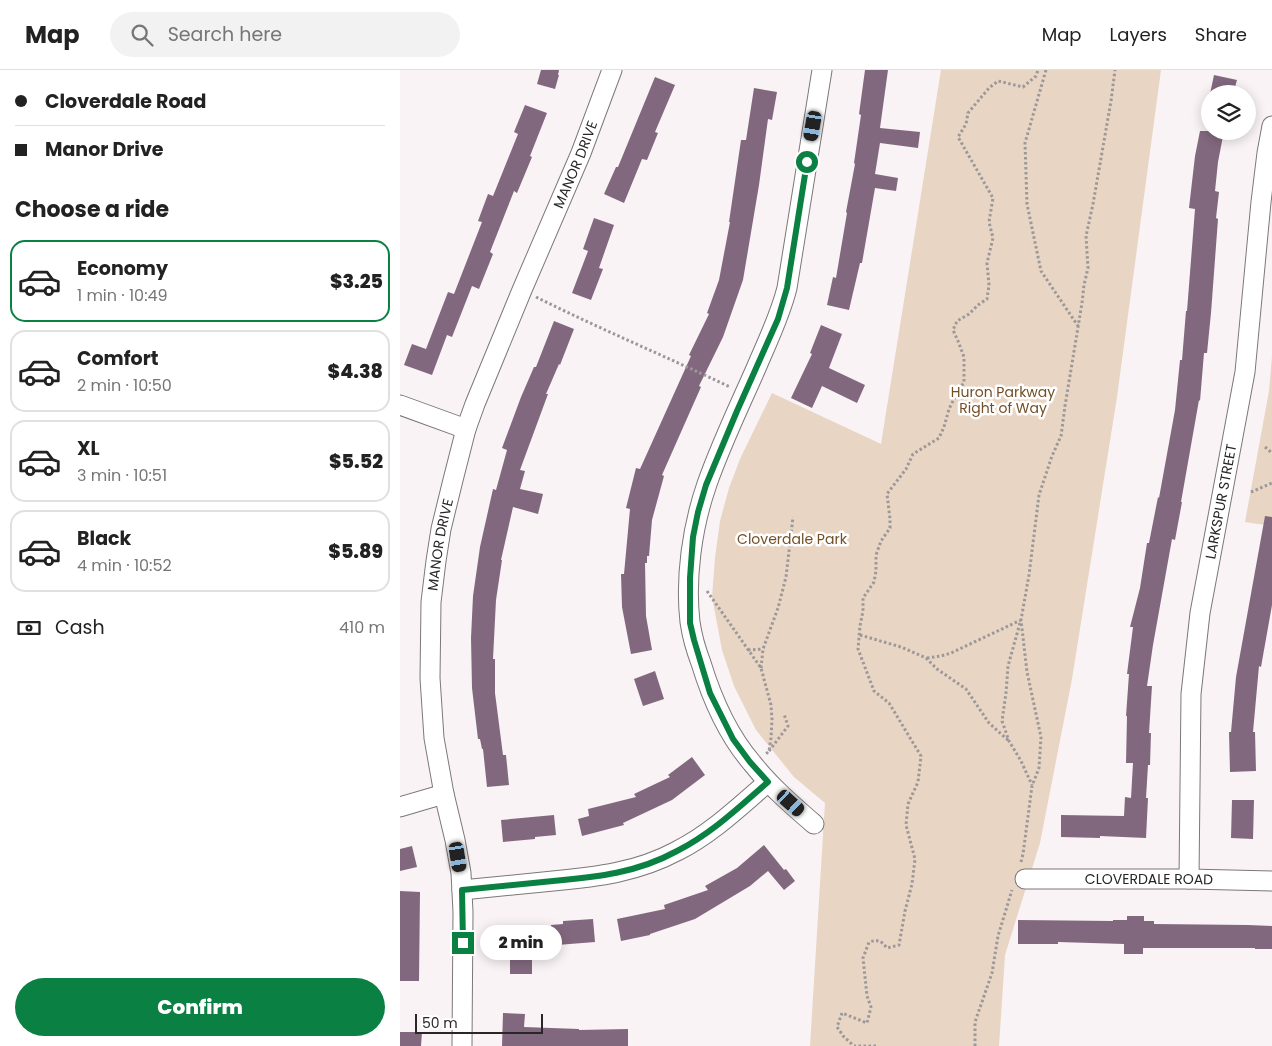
<!DOCTYPE html>
<meta charset="utf-8">
<style>
:root{--surface:#fff;--page:#f2f2f2;--text:#222;--muted:#767676;--line:#e0e0e0;--accent:#0b8043}
body{margin:0;font-family:Poppins,sans-serif;background:var(--page);color:var(--text);height:100vh;display:flex;flex-direction:column;font-size:19px;white-space:nowrap}
*{box-sizing:border-box;margin:0}
p{font-size:16px;color:var(--muted)}
.icon{flex:none;width:28px;height:28px;fill:none;stroke:currentColor;stroke-width:2;stroke-linecap:round;stroke-linejoin:round}
.map{position:relative;flex:1;overflow:hidden}
.panel{display:flex;flex-direction:column;background:var(--surface);width:400px}
.panel>*{flex:none}
.banner{display:grid;align-content:center;height:110px;padding:0 15px;background:var(--surface)}
.tools{position:absolute;left:801px;top:15px;display:grid;gap:10px}
.tools a{display:grid;place-items:center;width:55px;height:55px;border-radius:50%;background:var(--surface);box-shadow:0 2px 12px #0003;font-size:25px}
.scale{position:absolute;left:15px;bottom:12px;width:128px;box-sizing:border-box;padding-left:5px;border:2px solid #282627;border-top:0;font-size:14px;line-height:18px;white-space:nowrap;color:#282627;-webkit-text-stroke:4px #fff;paint-order:stroke}
.end{position:absolute;width:22px;height:22px;margin:-11px;border:6px solid #0b8043;background:#fff;box-shadow:0 0 0 2px #fff}
.from{border-radius:50%}
.bubble{position:absolute;height:35px;border-radius:18px;background:var(--surface);box-shadow:0 2px 12px #0003;font-size:16px;font-weight:800;line-height:35px;text-align:center}
.car{position:absolute;width:15px;height:30px;margin:-15px -8px;border-radius:6px;box-shadow:0 0 4px 1px #0007;background:linear-gradient(#222 24%,#8ab4d8 0 40%,#222 0 76%,#8ab4d8 0 86%,#222 0)}
.banner b{display:flex;align-items:center;gap:18px;height:48px;font-size:19px}
.banner b+b{border-top:1px solid var(--line)}
.banner i{width:12px;height:12px;background:var(--text)}
ul{padding:0;list-style:none}
li{display:flex;align-items:center;gap:15px;height:82px;margin:0 10px 8px;padding:0 5px;border:2px solid var(--line);border-radius:15px}
li div{flex:1}
li b{display:block;font-size:19px}
li em{font-style:normal;font-weight:800}
li.current{border-color:var(--accent)}
li>.icon{width:45px;height:45px;stroke-width:1.5}
h2{padding:0 15px;font-size:22px;line-height:60px}
.pay{display:flex;align-items:center;gap:12px;height:55px;padding:0 15px;font-size:19px}
.pay p{margin-inline-start:auto}
.cta{display:flex;gap:10px;margin-top:auto;padding:10px 15px}
.cta a{flex:1;height:58px;border-radius:30px;background:var(--accent);color:#fff;font-size:20px;font-weight:800;line-height:58px;text-align:center}
header{display:flex;align-items:center;gap:30px;box-sizing:border-box;height:70px;padding:0 25px;background:var(--surface);border-bottom:1px solid var(--line)}
header strong{font-size:24px}
nav{display:flex;gap:28px;margin-inline-start:auto;font-size:18px}
.search{width:350px;height:45px;background:var(--page);display:flex;align-items:center;gap:12px;box-sizing:border-box;padding:0 18px;border-radius:28px;color:var(--muted);font-size:19px}
main{display:flex;flex:1;min-height:0}
.map>svg:first-child{display:block}
.green{fill:#e8d5c3}
.building{fill:#82687e}
.lines{fill:none;stroke-linecap:round;stroke-linejoin:round}
.minor-casing{stroke:#7c7778;stroke-width:21}
.path{stroke:#9c9899;stroke-width:3;stroke-dasharray:2.5 2.5;stroke-linecap:butt}
.minor{stroke:#fff;stroke-width:19}
.route{stroke:#0b8043;stroke-width:6}
.labels{text-anchor:middle;stroke-width:5;stroke-linejoin:round;paint-order:stroke}
.street-label{font-size:14px;fill:#282627;stroke:#fff}
.park-label{font-size:14px;fill:#744f26;stroke:#fff}
</style>
<header>
<strong>Map</strong>
<div class="search"><svg class="icon" aria-label="search" viewBox="0 0 24 24"><circle cx="10" cy="10" r="6"/><path d="M15 15l6 6"/></svg>Search here</div>
<nav><a>Map</a><a>Layers</a><a>Share</a></nav>
</header>
<main>
<section class="panel">
<div class="banner">
<b><i class="from"></i>Cloverdale Road</b>
<b><i></i>Manor Drive</b>
</div>
<h2>Choose a ride</h2>
<ul>
<li class="current"><svg class="icon" aria-label="car" viewBox="0 0 24 24"><path d="M5 17H2v-5l4-1 3-4h7l3 4 3 1v5h-3M9 17h6M6 11h13"/><circle cx="7" cy="17" r="2"/><circle cx="17" cy="17" r="2"/></svg><div><b>Economy</b><p>1 min · 10:49</p></div><em>$3.25</em></li>
<li><svg class="icon" aria-label="car" viewBox="0 0 24 24"><path d="M5 17H2v-5l4-1 3-4h7l3 4 3 1v5h-3M9 17h6M6 11h13"/><circle cx="7" cy="17" r="2"/><circle cx="17" cy="17" r="2"/></svg><div><b>Comfort</b><p>2 min · 10:50</p></div><em>$4.38</em></li>
<li><svg class="icon" aria-label="car" viewBox="0 0 24 24"><path d="M5 17H2v-5l4-1 3-4h7l3 4 3 1v5h-3M9 17h6M6 11h13"/><circle cx="7" cy="17" r="2"/><circle cx="17" cy="17" r="2"/></svg><div><b>XL</b><p>3 min · 10:51</p></div><em>$5.52</em></li>
<li><svg class="icon" aria-label="car" viewBox="0 0 24 24"><path d="M5 17H2v-5l4-1 3-4h7l3 4 3 1v5h-3M9 17h6M6 11h13"/><circle cx="7" cy="17" r="2"/><circle cx="17" cy="17" r="2"/></svg><div><b>Black</b><p>4 min · 10:52</p></div><em>$5.89</em></li>
</ul>
<div class="pay"><svg class="icon" aria-label="cash" viewBox="0 0 24 24"><path d="M3 7h18v10H3z"/><circle cx="12" cy="12" r="2"/></svg>Cash<p>410 m</p></div>
<div class="cta"><a>Confirm</a></div>
</section>
<div class="map">
<svg width="872" height="976" viewBox="0 0 872 976">
<rect width="100%" height="100%" fill="#f9f3f5"/>
<path class="green" d="M 541,0 L 761,0 L 717,327 L 672,609 L 640,773 L 605,885 L 599,976 L 410,976 L 425,733 L 394,707 L 356,660 L 334,616 L 322,580 L 312,527 L 315,488 L 320,451 L 329,418 L 340,389 L 372,323 L 481,374 Z
M 872,286 L 872,456 L 845,452 L 869,321 Z"/>
<path class="building" d="M 141,0 L 159,0 L 158,5 L 159,5 L 155,19 L 137,14 Z
M 465,0 L 488,0 L 480,58 L 520,62 L 518,78 L 480,73 L 475,104 L 498,108 L 496,121 L 475,118 L 462,193 L 460,193 L 449,240 L 427,235 L 433,207 L 436,208 L 447,143 L 446,142 L 455,94 L 454,93 L 461,45 L 459,44 Z
M 814,5 L 837,10 L 833,24 L 810,24 Z
M 255,7 L 275,15 L 255,62 L 258,63 L 247,90 L 242,89 L 224,133 L 204,124 L 216,97 L 218,97 Z
M 354,18 L 377,22 L 372,50 L 368,49 L 359,115 L 343,210 L 323,267 L 299,316 L 301,317 L 289,344 L 262,405 L 264,406 L 252,450 L 249,486 L 247,486 L 247,493 L 245,493 L 246,546 L 252,580 L 231,584 L 222,537 L 221,504 L 224,504 L 230,439 L 226,438 L 236,398 L 240,399 L 291,286 L 289,285 L 309,244 L 307,243 L 319,210 L 330,152 L 329,152 L 341,70 L 346,70 Z
M 125,35 L 147,43 L 130,86 L 132,87 L 117,123 L 114,121 L 90,182 L 93,184 L 79,219 L 72,216 L 52,267 L 47,265 L 32,305 L 4,295 L 12,274 L 26,279 L 48,222 L 54,224 L 82,152 L 78,151 L 88,124 L 93,126 L 118,64 L 114,62 Z
M 800,61 L 824,61 L 818,92 L 815,121 L 819,122 L 816,148 L 818,149 L 811,243 L 807,283 L 804,283 L 800,331 L 799,330 L 781,432 L 782,432 L 775,470 L 772,469 L 753,575 L 747,616 L 752,616 L 749,663 L 751,663 L 750,695 L 748,695 L 746,728 L 748,728 L 746,768 L 700,766 L 700,768 L 661,767 L 661,745 L 724,746 L 725,727 L 731,728 L 733,693 L 726,693 L 727,646 L 726,646 L 729,604 L 727,604 L 733,557 L 730,557 L 740,518 L 747,473 L 749,473 L 758,427 L 759,428 L 775,340 L 780,290 L 782,290 L 786,241 L 787,241 L 795,139 L 789,138 L 795,86 Z
M 194,148 L 214,155 L 199,198 L 203,199 L 191,230 L 172,223 L 188,181 L 183,179 Z
M 154,251 L 174,259 L 160,295 L 159,294 L 146,324 L 148,324 L 120,400 L 125,401 L 120,419 L 143,424 L 138,444 L 113,437 L 101,490 L 102,490 L 96,530 L 93,589 L 95,589 L 95,623 L 103,685 L 106,685 L 109,715 L 87,717 L 83,679 L 82,679 L 80,669 L 78,669 L 72,618 L 71,568 L 73,526 L 80,477 L 93,419 L 96,420 L 107,380 L 102,378 L 121,327 L 134,297 L 136,297 Z
M 421,255 L 442,264 L 429,298 L 465,315 L 457,333 L 422,316 L 412,338 L 391,328 L 412,284 L 410,283 Z
M 865,446 L 872,447 L 872,535 L 861,597 L 859,596 L 853,662 L 855,662 L 856,701 L 830,702 L 829,662 L 831,662 L 836,607 Z
M 255,601 L 264,629 L 243,636 L 234,609 Z
M 292,687 L 305,705 L 272,730 L 223,753 L 224,755 L 182,766 L 178,749 L 189,746 L 188,739 L 236,727 L 234,724 L 270,707 L 268,705 Z
M 832,730 L 854,730 L 853,769 L 831,768 Z
M 154,745 L 156,765 L 135,767 L 135,769 L 103,772 L 101,750 Z
M 364,775 L 384,800 L 386,799 L 395,811 L 384,820 L 368,801 L 350,816 L 295,849 L 250,864 L 250,865 L 221,871 L 217,849 L 265,839 L 264,835 L 308,820 L 305,816 L 337,798 Z
M 12,776 L 17,797 L 0,801 L 0,779 Z
M 0,821 L 20,822 L 19,911 L 0,911 Z
M 727,846 L 744,846 L 744,851 L 754,851 L 754,854 L 848,855 L 872,856 L 872,879 L 855,879 L 855,878 L 743,878 L 743,884 L 724,884 L 724,874 L 658,872 L 658,874 L 618,874 L 618,850 L 713,851 L 713,850 L 727,850 Z
M 193,849 L 195,872 L 132,877 L 132,904 L 110,904 L 110,888 L 106,888 L 106,857 L 151,856 L 151,855 L 163,854 L 163,851 Z
M 103,943 L 125,944 L 124,957 L 179,959 L 179,960 L 228,959 L 228,976 L 102,976 Z
M 0,962 L 22,962 L 21,976 L 0,976 Z"/>
<g class="lines">
<g class="minor-casing">
<g id="minor">
<path d="M 0,335 L 66,359"/>
<path d="M 0,737 L 44,724"/>
<path d="M 414,754 C 392,735 370,716 352,693 C 327,664 312,629 301,593 C 296,580 292,566 290,552 C 285,508 292,457 307,414 C 321,374 340,335 357,296 C 368,270 380,246 387,218 L 422,0"/>
<path id="s1" d="M 625,809 L 789,809 L 872,811"/>
<path id="s2" d="M 789,809 L 791,624 L 800,543 L 845,302 L 861,132 L 867,83 L 872,56"/>
<path d="M 62,820 C 93,817 123,814 153,811 C 197,807 238,802 277,781 C 311,764 339,737 368,712"/>
<path id="s3" d="M 62,976 L 63,842 L 61,803 L 55,770 L 44,724 L 34,668 L 30,608 L 31,532 L 36,491 L 41,459 L 53,410 L 66,359 L 75,334 L 122,220 L 181,83 L 212,0"/>
</g>
</g>
<path class="path" d="M 646,0 L 625,73 L 627,134 L 641,201 L 678,256
M 136,227 C 200,259 265,286 330,317
M 865,377 L 872,383
M 851,422 L 872,413
M 307,521 L 361,598 L 371,635 L 372,650 L 371,668 L 369,681 L 366,684
M 620,553 L 608,596 L 606,623 L 602,651 L 609,671 L 621,691 L 632,715
M 460,565 L 501,577 L 526,588 L 537,599 L 566,619 L 589,653 L 609,671
M 348,580 L 363,579
M 527,588 L 541,586 L 551,583 L 621,550
M 361,598 L 363,579 L 378,538 L 386,507 L 393,447
M 369,681 L 388,656 L 384,644
M 621,792 L 623,784 L 632,716 L 639,698 L 641,667 L 627,602 L 621,550 L 629,505 L 639,425 L 652,386 L 661,366 L 665,336 L 682,233 L 684,215 L 688,198 L 686,166 L 693,134 L 711,31 L 715,0
M 476,976 L 454,976 L 444,967 L 437,957 L 442,943 L 467,953 L 471,937 L 467,926 L 463,888 L 469,872 C 479,869 481,871 487,878 L 499,875 L 505,841 L 512,814 L 515,789 L 506,755 L 508,734 L 518,712 L 521,686 L 489,633 L 474,621 L 458,579 L 460,556 L 463,541 L 463,528 L 474,512 L 476,501 L 476,485 L 481,471 L 490,458 L 490,449 L 487,424 L 506,399 L 513,384 L 539,368 L 544,357 L 549,339 L 555,327 L 564,312 L 564,287 L 558,271 L 553,260 L 557,251 L 569,244 L 578,235 L 587,229 L 589,215 L 587,193 L 593,168 L 589,152 L 593,128 L 558,67 L 566,54 L 568,43 L 589,18 L 598,11 L 623,17 L 636,6 L 638,0
M 575,976 L 575,952 L 592,903 L 598,866 L 612,820"/>
<use href="#minor" class="minor"/>
</g>
<g class="lines">
<path class="route" d="M 63,873 L 62,820 C 93,817 123,814 153,811 C 197,807 237,803 277,781 C 311,764 339,737 368,712 L 350,692 L 333,669 L 310,623 L 294,570 L 290,553 L 290,508 L 293,467 L 298,442 L 306,415 L 337,341 L 378,249 L 387,218 L 407,92"/>
</g>
<g class="labels">
<g class="street-label">
<text dy="5" stroke="none"><textPath href="#s3" startOffset="910">MANOR DRIVE</textPath></text>
<text dy="5" stroke="none"><textPath href="#s2" startOffset="380">LARKSPUR STREET</textPath></text>
<text dy="5" stroke="none"><textPath href="#s3" startOffset="505">MANOR DRIVE</textPath></text>
<text dy="5" stroke="none"><textPath href="#s1" startOffset="124">CLOVERDALE ROAD</textPath></text>
</g>
<g class="park-label">
<text x="603" y="327">Huron Parkway<tspan x="603" dy="16">Right of Way</tspan></text>
<text x="392" y="474">Cloverdale Park</text>
</g>
</g>
</svg>
<div class="tools">
<a><svg class="icon" aria-label="layers" viewBox="0 0 24 24"><path d="M12 4l9 5-9 5-9-5zM3 14l9 5 9-5"/></svg></a>
</div>
<div class="scale">50 m</div>
<i class="end from" style="left:407px;top:92px"></i>
<i class="end" style="left:63px;top:873px"></i>
<div class="bubble" style="left:80px;top:855px;width:82px">2 min</div>
<i class="car" style="left:413px;top:56px;rotate:190deg"></i>
<i class="car" style="left:391px;top:733px;rotate:132deg"></i>
<i class="car" style="left:58px;top:787px;rotate:171deg"></i>
</div>
</main>
